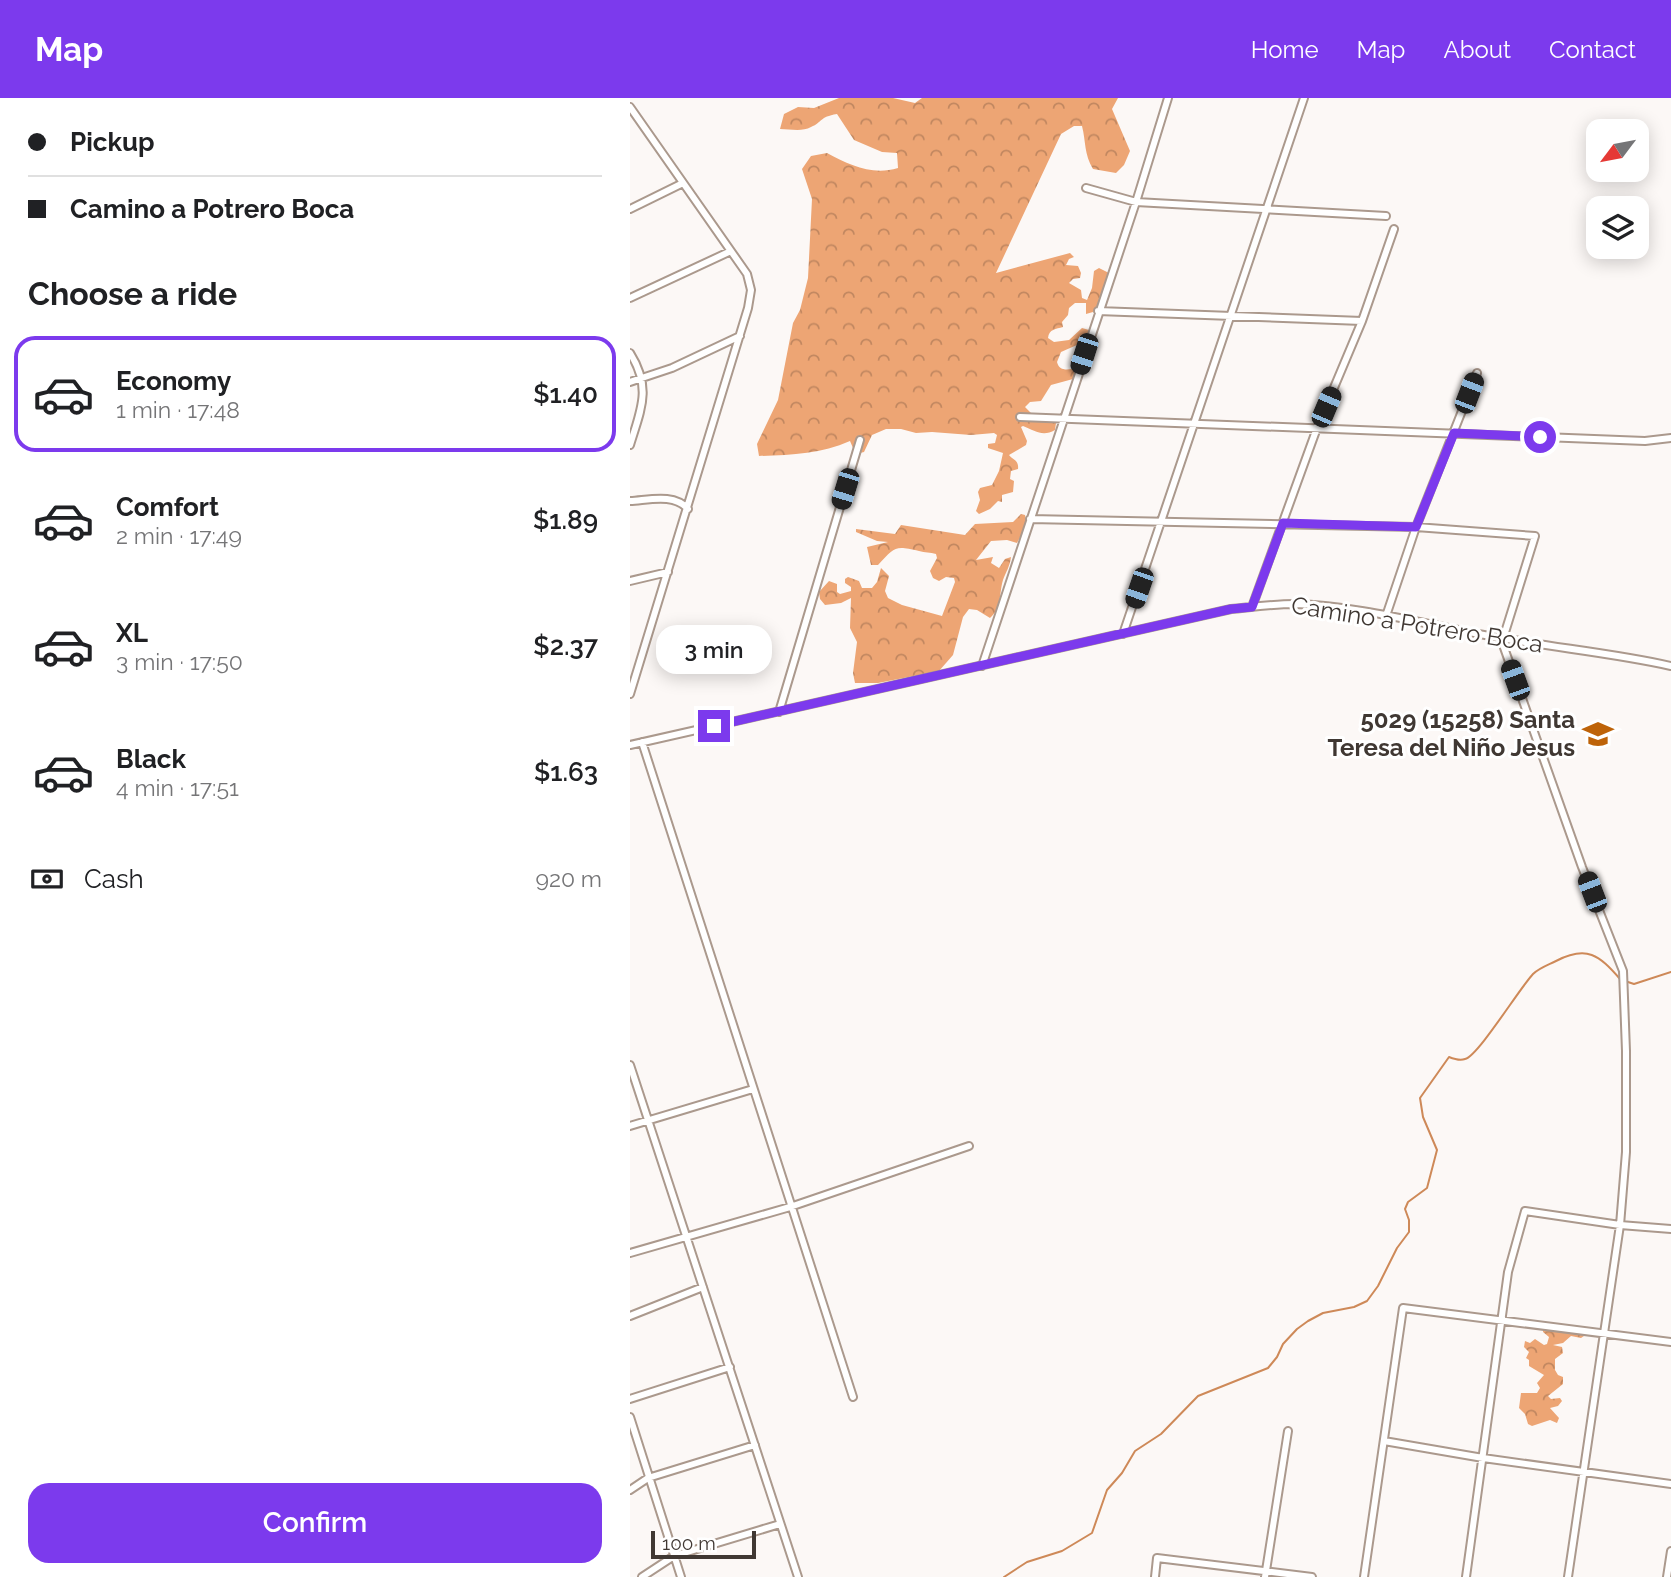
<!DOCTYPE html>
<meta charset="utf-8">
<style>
:root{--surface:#fff;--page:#f6f6f6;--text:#202124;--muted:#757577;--line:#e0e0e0;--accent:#7c3aed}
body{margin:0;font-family:Raleway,sans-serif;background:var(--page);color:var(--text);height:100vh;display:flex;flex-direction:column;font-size:26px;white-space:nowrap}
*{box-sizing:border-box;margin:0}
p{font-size:23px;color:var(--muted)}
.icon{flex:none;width:38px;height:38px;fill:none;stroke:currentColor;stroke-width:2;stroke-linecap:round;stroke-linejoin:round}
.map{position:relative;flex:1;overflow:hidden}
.side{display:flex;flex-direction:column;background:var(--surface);width:630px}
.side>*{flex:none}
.hud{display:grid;align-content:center;height:154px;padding:0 28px;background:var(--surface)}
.needle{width:46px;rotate:238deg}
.fabs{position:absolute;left:956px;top:21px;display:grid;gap:14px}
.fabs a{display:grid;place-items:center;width:63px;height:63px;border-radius:14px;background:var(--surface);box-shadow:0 4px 18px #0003;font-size:35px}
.scale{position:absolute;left:21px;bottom:18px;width:105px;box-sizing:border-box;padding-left:7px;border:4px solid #403833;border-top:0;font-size:19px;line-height:24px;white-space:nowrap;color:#403833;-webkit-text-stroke:5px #fff;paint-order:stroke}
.end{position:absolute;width:32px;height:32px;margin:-16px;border:9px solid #7c3aed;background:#fff;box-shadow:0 0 0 4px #fff}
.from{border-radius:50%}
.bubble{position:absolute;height:49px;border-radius:21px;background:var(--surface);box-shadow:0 4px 18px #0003;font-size:23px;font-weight:600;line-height:49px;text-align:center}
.car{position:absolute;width:21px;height:42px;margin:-21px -10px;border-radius:9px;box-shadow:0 0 5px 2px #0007;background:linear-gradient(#222 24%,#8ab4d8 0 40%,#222 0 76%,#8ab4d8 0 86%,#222 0)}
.hud b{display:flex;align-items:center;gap:24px;height:66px;font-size:26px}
.hud b+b{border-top:2px solid var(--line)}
.hud i{width:18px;height:18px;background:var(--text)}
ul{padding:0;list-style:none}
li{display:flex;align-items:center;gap:21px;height:116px;margin:0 14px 10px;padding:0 14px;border:4px solid transparent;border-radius:21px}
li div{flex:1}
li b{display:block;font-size:26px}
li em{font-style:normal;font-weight:600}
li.selected{border-color:var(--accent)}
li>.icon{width:63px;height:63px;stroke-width:1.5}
h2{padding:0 28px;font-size:32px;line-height:84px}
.pay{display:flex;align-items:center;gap:18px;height:77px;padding:0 28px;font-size:26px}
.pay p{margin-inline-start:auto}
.primary-button{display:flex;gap:14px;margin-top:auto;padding:14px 28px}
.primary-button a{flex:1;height:80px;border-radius:21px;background:var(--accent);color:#fff;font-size:28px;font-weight:600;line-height:80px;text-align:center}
header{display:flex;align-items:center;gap:42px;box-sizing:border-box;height:98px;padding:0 35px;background:var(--accent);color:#fff}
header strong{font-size:33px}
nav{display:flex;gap:38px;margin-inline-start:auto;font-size:24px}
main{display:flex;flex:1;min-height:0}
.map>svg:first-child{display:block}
.forest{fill:url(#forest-crowns)}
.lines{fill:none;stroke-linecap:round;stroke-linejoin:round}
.stream{stroke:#ce8958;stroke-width:2}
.minor-casing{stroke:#ab998d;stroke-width:10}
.minor{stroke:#fff;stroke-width:6}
.route{stroke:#7c3aed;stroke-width:9}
.labels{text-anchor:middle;stroke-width:6;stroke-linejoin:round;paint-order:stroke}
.street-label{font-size:24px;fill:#403833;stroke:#fff}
.poi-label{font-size:24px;font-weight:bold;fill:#403833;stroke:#fff;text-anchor:end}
</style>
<header>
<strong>Map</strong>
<nav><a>Home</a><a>Map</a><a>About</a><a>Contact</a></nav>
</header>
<main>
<section class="side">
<div class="hud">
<b><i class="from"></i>Pickup</b>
<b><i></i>Camino a Potrero Boca</b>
</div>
<h2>Choose a ride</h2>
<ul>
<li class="selected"><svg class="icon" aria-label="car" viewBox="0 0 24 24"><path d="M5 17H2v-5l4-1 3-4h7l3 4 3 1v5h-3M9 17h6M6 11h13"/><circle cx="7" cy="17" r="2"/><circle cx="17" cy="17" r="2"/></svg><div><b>Economy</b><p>1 min · 17:48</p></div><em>$1.40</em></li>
<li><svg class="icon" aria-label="car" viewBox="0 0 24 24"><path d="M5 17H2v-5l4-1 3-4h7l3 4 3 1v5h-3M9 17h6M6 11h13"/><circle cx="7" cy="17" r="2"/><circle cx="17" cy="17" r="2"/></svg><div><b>Comfort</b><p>2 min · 17:49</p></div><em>$1.89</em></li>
<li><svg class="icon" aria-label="car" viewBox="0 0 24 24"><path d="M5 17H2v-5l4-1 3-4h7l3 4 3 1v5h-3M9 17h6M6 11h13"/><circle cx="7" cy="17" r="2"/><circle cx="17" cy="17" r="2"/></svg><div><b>XL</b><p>3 min · 17:50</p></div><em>$2.37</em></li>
<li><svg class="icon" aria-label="car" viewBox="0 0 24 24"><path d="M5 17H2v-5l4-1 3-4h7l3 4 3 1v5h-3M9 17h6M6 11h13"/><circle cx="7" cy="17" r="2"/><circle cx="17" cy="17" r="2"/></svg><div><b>Black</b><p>4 min · 17:51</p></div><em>$1.63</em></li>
</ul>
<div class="pay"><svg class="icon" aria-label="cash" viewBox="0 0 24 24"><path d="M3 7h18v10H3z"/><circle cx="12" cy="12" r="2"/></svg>Cash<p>920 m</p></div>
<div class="primary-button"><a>Confirm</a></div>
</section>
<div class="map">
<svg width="1041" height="1479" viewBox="0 0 1041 1479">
<defs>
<pattern id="forest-crowns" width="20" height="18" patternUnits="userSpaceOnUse" patternTransform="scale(1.75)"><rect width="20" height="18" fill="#eda574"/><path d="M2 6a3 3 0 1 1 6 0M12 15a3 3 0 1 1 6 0" fill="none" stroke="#c18760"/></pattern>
</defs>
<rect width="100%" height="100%" fill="#fcf8f6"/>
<path class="forest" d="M 209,0 L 263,0 L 285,5 L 292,0 L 488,0 L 482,11 L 500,53 L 494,67 L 486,75 L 463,71 C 454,56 456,44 452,28 L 444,28 L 431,36 L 366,175 L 440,155 L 444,159 L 439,161 L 436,167 L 448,168 L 451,175 L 450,180 L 443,181 L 439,185 L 451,192 L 452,200 L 457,202 L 462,190 L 464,173 L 469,170 L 479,175 L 471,202 L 463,214 L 456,216 L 456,205 L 445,205 L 439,210 L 438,217 L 432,224 L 433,229 C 426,231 419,231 418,240 L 424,244 L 439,242 L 452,230 L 459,232 L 456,243 L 431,254 L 427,264 C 429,272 435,272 442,271 L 445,274 L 443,281 L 421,287 L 411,303 L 400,304 L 395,309 L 407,321 L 426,325 L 425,332 C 413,339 405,333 393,328 L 391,329 L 397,343 L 396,347 L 379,357 C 383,362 389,362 388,371 L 381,373 L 380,381 L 384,383 L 383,394 L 372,397 L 372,404 L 368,403 L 360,411 L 349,416 L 346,413 L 350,402 L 348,394 L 350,390 L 362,387 L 369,373 L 373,355 L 358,350 L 358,346 L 365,345 L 367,337 L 364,335 L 341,337 L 302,334 L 286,335 L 271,331 L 256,331 L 242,337 L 234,354 L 230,355 L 223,350 L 220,343 C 191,356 161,357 129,358 L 127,346 L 148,302 L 163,225 L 170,212 L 178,180 L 182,101 L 172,71 L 181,58 L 197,55 C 220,67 242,78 268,70 L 267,55 L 252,54 L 224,42 L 207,16 C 189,19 193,24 181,29 C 172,34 160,31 150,31 L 154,16 L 168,9 L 184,10 Z
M 391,416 L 395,417 L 397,426 L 387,445 L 377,442 L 361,443 L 346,462 L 363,459 L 361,465 L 369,470 L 375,461 L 381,459 C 380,468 376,474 373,482 C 369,495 372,510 360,520 L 347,512 L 339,511 L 333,519 L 323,557 L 309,573 L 248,585 L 225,585 L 223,575 L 227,544 L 220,530 L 221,500 L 211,505 L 195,507 L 190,501 L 189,494 L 199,483 L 207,486 L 207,494 L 210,496 L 221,493 L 221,489 L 215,485 L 215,481 L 218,479 L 229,483 L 232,490 L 242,490 L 247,484 L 251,470 L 259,478 L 255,493 L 258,500 L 272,507 L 312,518 L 325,484 L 324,480 L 316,479 L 309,483 L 303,480 L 300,473 L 307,460 L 306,456 C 300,454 295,455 289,453 C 264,447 265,449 248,467 L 241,467 L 237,449 L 258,444 L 247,443 L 226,434 L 226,431 L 265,436 L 271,427 L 335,437 L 345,426 L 383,424 Z
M 913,1230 L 951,1234 L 954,1238 L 951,1240 L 941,1238 L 933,1245 L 923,1247 L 932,1249 L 933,1255 L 925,1261 L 925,1272 L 928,1277 L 933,1279 L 933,1286 L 918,1298 L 921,1301 L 930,1300 L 932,1303 L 928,1308 L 920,1310 L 929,1320 L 927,1325 L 920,1322 L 902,1328 L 898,1326 L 895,1316 L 889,1310 L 891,1295 L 907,1295 L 910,1290 L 907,1285 L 914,1277 L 899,1268 L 899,1262 L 896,1260 L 899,1254 L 894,1249 L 895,1243 L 900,1245 L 905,1241 L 914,1247 L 917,1246 L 919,1239 L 913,1234 Z"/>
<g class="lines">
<path class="stream" d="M 995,883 L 1004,886 L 1041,874
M 374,1479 L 397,1464 L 432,1453 L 462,1435 L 477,1392 L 492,1375 L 505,1353 L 531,1336 L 568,1298 L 638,1270 L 647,1259 L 653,1246 L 667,1231 L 678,1223 L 693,1215 L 724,1209 L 737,1203 L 748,1188 L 767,1150 L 779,1134 L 779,1122 L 775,1111 L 778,1104 L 797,1090 L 807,1052 L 793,1019 L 790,1000 L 819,959 C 824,961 830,963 835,961 C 848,958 889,891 903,876 C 909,870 918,867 926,863 C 957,847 969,857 990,881"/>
<g class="minor-casing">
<path id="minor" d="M 0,9 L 117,176 L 121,192 L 118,210 L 0,596
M 456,90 L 506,104 L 756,118
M 0,111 L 53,85
M 0,200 L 101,153
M 468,213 L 732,223
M 0,255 C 22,290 11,311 0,347
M 0,284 L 42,270 L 110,238
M 390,319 L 1015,343 L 1041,340
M 0,403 C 19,402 44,395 58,411
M 400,421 L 786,429 L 905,438 L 872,544 L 952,769 L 993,873 L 996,953 L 996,1054 L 990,1127 L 938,1479
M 0,483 L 38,474
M 622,509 L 687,330 L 732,223 L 764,131
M 756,518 L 786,429 L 847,275
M 493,536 L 674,0
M 352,568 L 506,104 L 538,0
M 149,614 L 230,342
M 12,644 L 223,1299
M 0,647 L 601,511 C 622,509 643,506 665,506 C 733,508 800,528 866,539 C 925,550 983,555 1041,568
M 0,967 L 168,1479
M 0,1028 L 123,991
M 0,1155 L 160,1109 L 339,1048
M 0,1218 L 73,1189
M 0,1301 L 100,1269
M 0,1319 L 51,1479
M 754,1343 L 853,1360 L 1041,1386
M 0,1392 L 18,1380 L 125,1347
M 12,1479 L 44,1458 L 150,1426
M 525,1479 L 527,1460 L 682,1479
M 635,1479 L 658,1333
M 734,1479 L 773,1210 L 1041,1244
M 836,1479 L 878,1174 L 895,1113 L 990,1127 L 1041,1131
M 1037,1479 L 1041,1453"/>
</g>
<use href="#minor" class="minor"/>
</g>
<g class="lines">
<path class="route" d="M 84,628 L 601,511 L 622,509 L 653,425 L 786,429 L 824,335 L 910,339"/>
</g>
<defs>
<g id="school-bare" transform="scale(2.415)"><path d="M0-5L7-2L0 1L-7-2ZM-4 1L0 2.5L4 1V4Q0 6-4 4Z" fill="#be6309" stroke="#fff" stroke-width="2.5" paint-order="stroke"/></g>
</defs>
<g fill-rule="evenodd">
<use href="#school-bare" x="968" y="636"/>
</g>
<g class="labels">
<g class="street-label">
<text transform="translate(787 527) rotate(9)" y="8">Camino a Potrero Boca</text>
</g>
<g class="poi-label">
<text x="945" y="630">5029 (15258) Santa<tspan x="945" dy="28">Teresa del Niño Jesus</tspan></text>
</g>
</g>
</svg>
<div class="fabs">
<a><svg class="needle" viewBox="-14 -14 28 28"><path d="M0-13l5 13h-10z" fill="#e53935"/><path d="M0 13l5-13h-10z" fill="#757577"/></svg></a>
<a><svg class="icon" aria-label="layers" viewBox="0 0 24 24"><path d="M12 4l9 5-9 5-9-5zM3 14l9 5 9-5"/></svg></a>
</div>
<div class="scale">100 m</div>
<i class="end from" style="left:910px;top:339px"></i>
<i class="end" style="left:84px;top:628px"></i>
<div class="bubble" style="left:26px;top:527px;width:116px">3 min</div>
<i class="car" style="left:454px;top:256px;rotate:198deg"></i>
<i class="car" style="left:839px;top:295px;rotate:21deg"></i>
<i class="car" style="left:696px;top:309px;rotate:23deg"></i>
<i class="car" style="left:215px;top:391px;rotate:197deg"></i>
<i class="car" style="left:509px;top:490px;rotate:199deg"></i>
<i class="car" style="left:885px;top:582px;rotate:340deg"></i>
<i class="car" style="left:962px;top:794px;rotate:339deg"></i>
</div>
</main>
